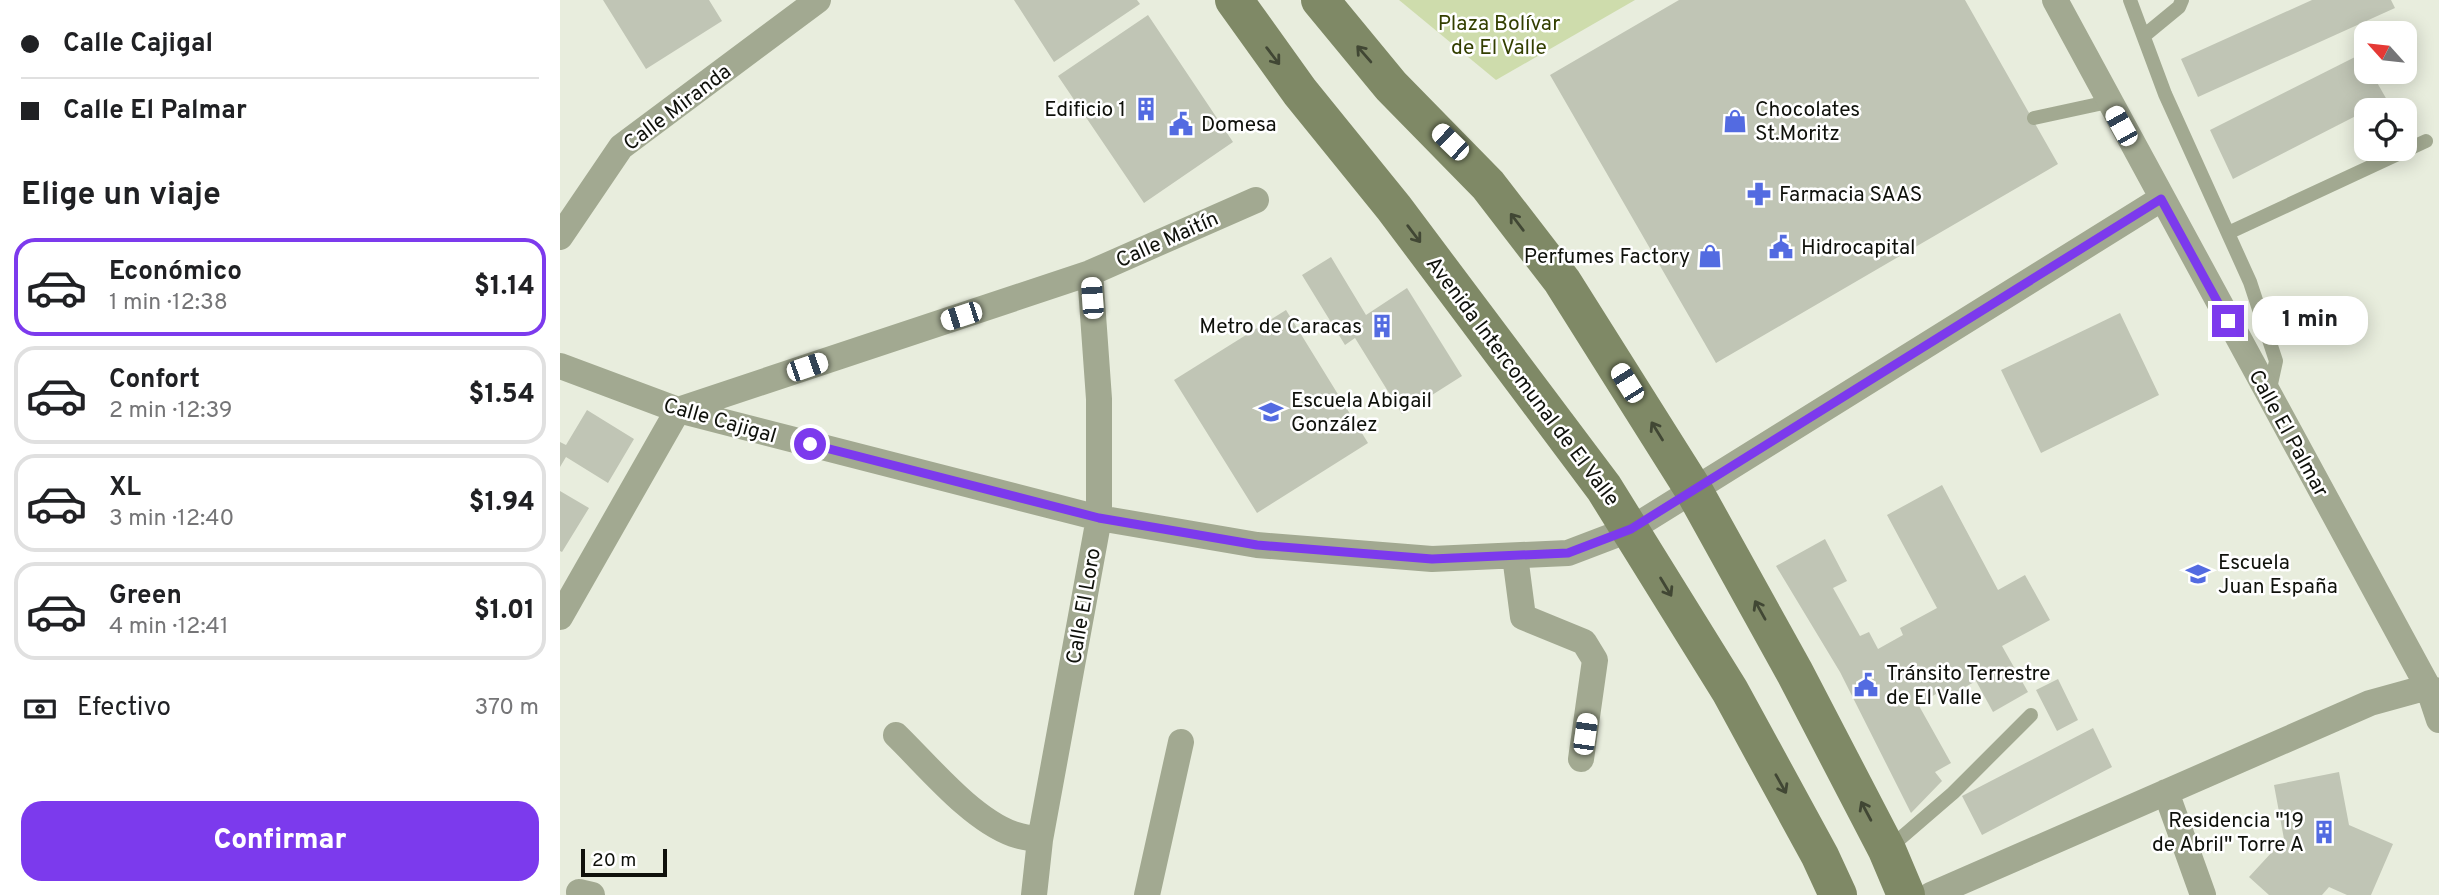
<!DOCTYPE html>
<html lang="es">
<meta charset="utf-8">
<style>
:root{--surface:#fff;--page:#f2f2f2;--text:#202124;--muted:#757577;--line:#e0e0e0;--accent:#7c3aed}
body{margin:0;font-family:Overpass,sans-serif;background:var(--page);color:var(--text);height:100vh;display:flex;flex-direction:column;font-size:26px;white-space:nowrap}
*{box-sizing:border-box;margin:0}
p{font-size:23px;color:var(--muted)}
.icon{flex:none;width:38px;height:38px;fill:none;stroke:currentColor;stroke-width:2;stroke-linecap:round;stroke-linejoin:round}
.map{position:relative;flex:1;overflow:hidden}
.drawer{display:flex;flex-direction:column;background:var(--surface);width:560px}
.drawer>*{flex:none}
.banner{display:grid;align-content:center;height:154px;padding:0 21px;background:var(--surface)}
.needle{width:46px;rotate:297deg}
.tools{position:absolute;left:1794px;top:21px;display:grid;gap:14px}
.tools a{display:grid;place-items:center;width:63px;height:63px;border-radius:14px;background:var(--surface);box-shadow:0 4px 18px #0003;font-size:35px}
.scale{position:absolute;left:21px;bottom:18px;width:86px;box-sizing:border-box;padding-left:7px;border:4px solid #0f110b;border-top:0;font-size:19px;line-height:24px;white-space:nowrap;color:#0f110b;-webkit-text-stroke:5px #fff;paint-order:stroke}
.end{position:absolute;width:32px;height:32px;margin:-16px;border:9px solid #7c3aed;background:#fff;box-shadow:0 0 0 4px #fff}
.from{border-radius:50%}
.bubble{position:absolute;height:49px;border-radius:21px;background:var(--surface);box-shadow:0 4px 18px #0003;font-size:23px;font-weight:800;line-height:49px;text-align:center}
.car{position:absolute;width:21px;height:42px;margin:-21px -10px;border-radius:9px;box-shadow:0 0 5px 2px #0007;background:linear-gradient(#fff 24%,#345 0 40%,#fff 0 76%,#345 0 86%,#fff 0)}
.banner b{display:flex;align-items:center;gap:24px;height:66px;font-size:26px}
.banner b+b{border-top:2px solid var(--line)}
.banner i{width:18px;height:18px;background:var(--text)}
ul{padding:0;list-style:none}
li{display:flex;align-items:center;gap:21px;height:98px;margin:0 14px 10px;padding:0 7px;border:4px solid var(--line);border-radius:21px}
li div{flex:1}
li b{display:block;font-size:26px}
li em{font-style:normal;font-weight:800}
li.on{border-color:var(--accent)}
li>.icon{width:63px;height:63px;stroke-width:1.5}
h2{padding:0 21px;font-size:32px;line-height:84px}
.pay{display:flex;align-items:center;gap:18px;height:77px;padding:0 21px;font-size:26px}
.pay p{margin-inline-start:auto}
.cta{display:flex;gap:14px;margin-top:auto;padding:14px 21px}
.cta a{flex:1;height:80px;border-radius:21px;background:var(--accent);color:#fff;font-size:28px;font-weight:800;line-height:80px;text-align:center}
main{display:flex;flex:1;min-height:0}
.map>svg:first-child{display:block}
.green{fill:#cedcac}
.building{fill:#c0c5b5}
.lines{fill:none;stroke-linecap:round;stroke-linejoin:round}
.service{stroke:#a2a991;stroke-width:14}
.minor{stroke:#a2a991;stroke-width:26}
.secondary{stroke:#7f8966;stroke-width:38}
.oneway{stroke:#414734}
.route{stroke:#7c3aed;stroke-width:9}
.labels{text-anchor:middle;stroke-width:5;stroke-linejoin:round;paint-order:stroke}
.park-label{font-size:21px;fill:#333f00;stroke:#fff}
.street-label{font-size:21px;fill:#0f110b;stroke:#fff}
.poi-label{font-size:21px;fill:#0f110b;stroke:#fff;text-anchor:start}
</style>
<main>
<section class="drawer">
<div class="banner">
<b><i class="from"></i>Calle Cajigal</b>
<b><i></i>Calle El Palmar</b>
</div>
<h2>Elige un viaje</h2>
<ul>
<li class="on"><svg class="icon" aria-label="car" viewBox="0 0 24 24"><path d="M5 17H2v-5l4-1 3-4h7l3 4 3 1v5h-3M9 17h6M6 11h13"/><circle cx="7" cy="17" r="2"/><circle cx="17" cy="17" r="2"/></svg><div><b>Económico</b><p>1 min · 12:38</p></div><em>$1.14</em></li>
<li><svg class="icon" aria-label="car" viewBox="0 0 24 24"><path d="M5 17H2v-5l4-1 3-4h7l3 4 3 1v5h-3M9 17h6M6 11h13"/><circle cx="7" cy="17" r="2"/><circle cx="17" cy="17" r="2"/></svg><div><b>Confort</b><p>2 min · 12:39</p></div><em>$1.54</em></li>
<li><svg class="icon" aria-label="car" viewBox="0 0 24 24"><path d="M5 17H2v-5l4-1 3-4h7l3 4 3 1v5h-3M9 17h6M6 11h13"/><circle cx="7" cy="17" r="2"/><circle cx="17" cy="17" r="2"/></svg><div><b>XL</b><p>3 min · 12:40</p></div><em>$1.94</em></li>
<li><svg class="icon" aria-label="car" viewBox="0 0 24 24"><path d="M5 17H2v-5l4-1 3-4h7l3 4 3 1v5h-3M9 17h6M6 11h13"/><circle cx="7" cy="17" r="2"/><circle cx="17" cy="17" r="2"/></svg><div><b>Green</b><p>4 min · 12:41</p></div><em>$1.01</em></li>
</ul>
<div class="pay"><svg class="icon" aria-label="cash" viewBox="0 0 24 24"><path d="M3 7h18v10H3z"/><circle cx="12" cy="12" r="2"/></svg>Efectivo<p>370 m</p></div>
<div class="cta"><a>Confirmar</a></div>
</section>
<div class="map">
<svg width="1879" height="895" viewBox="0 0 1879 895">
<rect width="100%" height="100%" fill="#e8eddd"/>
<path class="green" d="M 839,0 L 1075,0 L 936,80 Z"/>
<path class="building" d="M 43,0 L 149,0 L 162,21 L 86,69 Z
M 454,0 L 577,0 L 580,4 L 494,62 Z
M 1119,0 L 1405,0 L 1498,164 L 1156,363 L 990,75 Z
M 1752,0 L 1831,0 L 1835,8 L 1638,97 L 1621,59 Z
M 588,15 L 673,142 L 584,203 L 498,76 Z
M 1801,54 L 1806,72 L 1811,72 L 1827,100 L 1673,179 L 1650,130 Z
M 771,257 L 806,315 L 847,288 L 902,376 L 842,414 L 795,338 L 785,345 L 742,275 Z
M 726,310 L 808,443 L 697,513 L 614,380 Z
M 1560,313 L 1599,395 L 1481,453 L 1441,370 Z
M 27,410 L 74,439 L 48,483 L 6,457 L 0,467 L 0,442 L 6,445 Z
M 1382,485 L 1438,590 L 1465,575 L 1490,620 L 1442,646 L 1468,692 L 1433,712 L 1416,681 L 1380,701 L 1376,694 L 1358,704 L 1391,763 L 1375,772 L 1382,781 L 1351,813 L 1280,672 L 1216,566 L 1265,539 L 1287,581 L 1273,588 L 1300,636 L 1309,632 L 1318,649 L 1343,635 L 1340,628 L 1377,608 L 1327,515 Z
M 0,491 L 29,508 L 2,552 L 0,551 Z
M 1498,679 L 1518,720 L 1497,731 L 1476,690 Z
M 1533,728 L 1552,767 L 1422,835 L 1402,796 Z
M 1779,772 L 1789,825 L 1833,844 L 1811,895 L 1787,895 L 1769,887 L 1762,895 L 1709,895 L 1689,877 L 1724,839 L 1714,785 Z"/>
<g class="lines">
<path class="service" d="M 1570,0 L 1605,94 L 1690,282 L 1716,361 L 1709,393
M 1585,35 L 1619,7 L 1622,0
M 1474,118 L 1548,102
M 1668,233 L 1866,141
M 1328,849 L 1393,793 L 1471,715"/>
<path class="minor" d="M 1495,0 L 1868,687 L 1879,720
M 0,237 L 61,147 L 258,0
M 0,366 L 118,410 L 539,518 L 697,545 L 872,559 L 1008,553 L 1071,529 L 1601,199
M 118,410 L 530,273 L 696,200
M 955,556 L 963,617 L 1024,642 L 1035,660 L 1021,759
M 0,617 L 118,410
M 336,735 C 368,766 411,819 453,834 C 461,837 471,838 480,840
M 1606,792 L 1643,895
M 19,892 L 32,895
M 474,895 L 480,840 L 539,518 L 539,399 L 530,273
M 587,895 L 621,742
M 1371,895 L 1810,703 L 1868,687 L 1879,692"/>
<path class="secondary" d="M 674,0 L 740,92 L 834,208 L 1044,488 L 1170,691 L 1260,856 L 1278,895
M 760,0 L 831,86 L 928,185 L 1002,281 L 1133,489 L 1235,673 L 1327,850 L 1346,895"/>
</g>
<defs><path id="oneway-shaft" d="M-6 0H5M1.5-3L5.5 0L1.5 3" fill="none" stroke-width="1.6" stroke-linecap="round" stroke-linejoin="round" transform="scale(1.75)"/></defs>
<g class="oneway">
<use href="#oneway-shaft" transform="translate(804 54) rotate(-131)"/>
<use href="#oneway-shaft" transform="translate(713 56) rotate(53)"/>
<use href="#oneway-shaft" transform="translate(957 222) rotate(-127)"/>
<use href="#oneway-shaft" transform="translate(854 234) rotate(53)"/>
<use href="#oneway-shaft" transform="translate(1097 431) rotate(-122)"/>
<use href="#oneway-shaft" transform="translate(1106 587) rotate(59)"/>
<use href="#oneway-shaft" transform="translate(1200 610) rotate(-119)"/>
<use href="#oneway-shaft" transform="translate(1221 784) rotate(61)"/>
<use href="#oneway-shaft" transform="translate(1306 811) rotate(-118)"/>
</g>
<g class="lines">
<path class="route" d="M 250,444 L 539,518 L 697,545 L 872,559 L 1008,553 L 1071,529 L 1601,199 L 1668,321"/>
</g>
<defs>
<g id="building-bare" transform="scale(1.89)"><path d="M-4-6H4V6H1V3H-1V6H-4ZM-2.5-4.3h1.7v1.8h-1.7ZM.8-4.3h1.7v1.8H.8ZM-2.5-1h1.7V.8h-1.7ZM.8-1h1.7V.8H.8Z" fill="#536be1" stroke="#fff" stroke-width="2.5" paint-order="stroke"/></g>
<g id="shop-bare" transform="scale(1.89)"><path d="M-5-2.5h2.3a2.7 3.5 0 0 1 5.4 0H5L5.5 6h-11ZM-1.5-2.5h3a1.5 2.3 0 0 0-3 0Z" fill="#536be1" stroke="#fff" stroke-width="2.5" paint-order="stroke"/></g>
<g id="civic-bare" transform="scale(1.89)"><path d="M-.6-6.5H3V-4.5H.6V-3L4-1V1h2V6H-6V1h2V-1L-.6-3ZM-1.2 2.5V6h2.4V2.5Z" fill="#536be1" stroke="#fff" stroke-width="2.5" paint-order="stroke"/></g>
<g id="pharmacy-bare" transform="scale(1.89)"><path d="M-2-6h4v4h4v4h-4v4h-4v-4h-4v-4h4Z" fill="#536be1" stroke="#fff" stroke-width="2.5" paint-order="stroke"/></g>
<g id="school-bare" transform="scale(1.89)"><path d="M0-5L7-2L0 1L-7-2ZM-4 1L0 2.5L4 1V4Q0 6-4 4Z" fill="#536be1" stroke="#fff" stroke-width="2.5" paint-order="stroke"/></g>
</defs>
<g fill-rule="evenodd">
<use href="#building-bare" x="586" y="109"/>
<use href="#shop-bare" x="1175" y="121"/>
<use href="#civic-bare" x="621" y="124"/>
<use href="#pharmacy-bare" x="1199" y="194"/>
<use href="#civic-bare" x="1221" y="247"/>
<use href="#shop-bare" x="1150" y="256"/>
<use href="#building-bare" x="822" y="326"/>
<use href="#school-bare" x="711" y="412"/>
<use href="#school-bare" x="1638" y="574"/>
<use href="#civic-bare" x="1306" y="685"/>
<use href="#building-bare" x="1764" y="832"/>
</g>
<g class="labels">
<g class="park-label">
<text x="939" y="30">Plaza Bolívar<tspan x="939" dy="24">de El Valle</tspan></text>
</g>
<g class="street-label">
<text transform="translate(117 107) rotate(-37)" y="7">Calle Miranda</text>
<text transform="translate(607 239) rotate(-24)" y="7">Calle Maitín</text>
<text transform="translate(963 381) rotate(53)" y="7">Avenida Intercomunal de El Valle</text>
<text transform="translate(160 420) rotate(16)" y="7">Calle Cajigal</text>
<text transform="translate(1729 433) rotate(61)" y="7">Calle El Palmar</text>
<text transform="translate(523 606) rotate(-80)" y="7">Calle El Loro</text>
</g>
<g class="poi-label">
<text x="566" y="116" text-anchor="end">Edificio 1</text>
<text x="1195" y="116">Chocolates<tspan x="1195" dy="24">St.Moritz</tspan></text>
<text x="641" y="131">Domesa</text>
<text x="1219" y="201">Farmacia SAAS</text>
<text x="1241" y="254">Hidrocapital</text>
<text x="1130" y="263" text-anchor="end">Perfumes Factory</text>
<text x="802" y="333" text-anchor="end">Metro de Caracas</text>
<text x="731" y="407">Escuela Abigail<tspan x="731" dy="24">González</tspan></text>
<text x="1658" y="569">Escuela<tspan x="1658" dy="24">Juan España</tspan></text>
<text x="1326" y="680">Tránsito Terrestre<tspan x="1326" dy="24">de El Valle</tspan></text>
<text x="1744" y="827" text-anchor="end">Residencia "19<tspan x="1744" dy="24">de Abril" Torre A</tspan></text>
</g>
</g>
</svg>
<div class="tools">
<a><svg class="needle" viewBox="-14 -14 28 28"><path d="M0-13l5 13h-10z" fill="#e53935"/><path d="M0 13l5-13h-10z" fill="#757577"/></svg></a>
<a><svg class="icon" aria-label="locate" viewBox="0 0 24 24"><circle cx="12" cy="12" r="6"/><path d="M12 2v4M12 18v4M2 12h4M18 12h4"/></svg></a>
</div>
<div class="scale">20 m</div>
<i class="end from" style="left:250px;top:444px"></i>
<i class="end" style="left:1668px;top:321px"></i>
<div class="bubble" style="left:1692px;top:296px;width:116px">1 min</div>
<i class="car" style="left:1561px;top:126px;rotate:331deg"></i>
<i class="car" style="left:890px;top:142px;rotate:314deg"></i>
<i class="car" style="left:532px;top:298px;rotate:356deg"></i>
<i class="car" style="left:401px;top:316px;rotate:252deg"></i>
<i class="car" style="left:247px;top:367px;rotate:71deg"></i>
<i class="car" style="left:1067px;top:383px;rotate:328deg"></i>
<i class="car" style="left:1025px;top:734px;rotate:8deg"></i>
</div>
</main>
